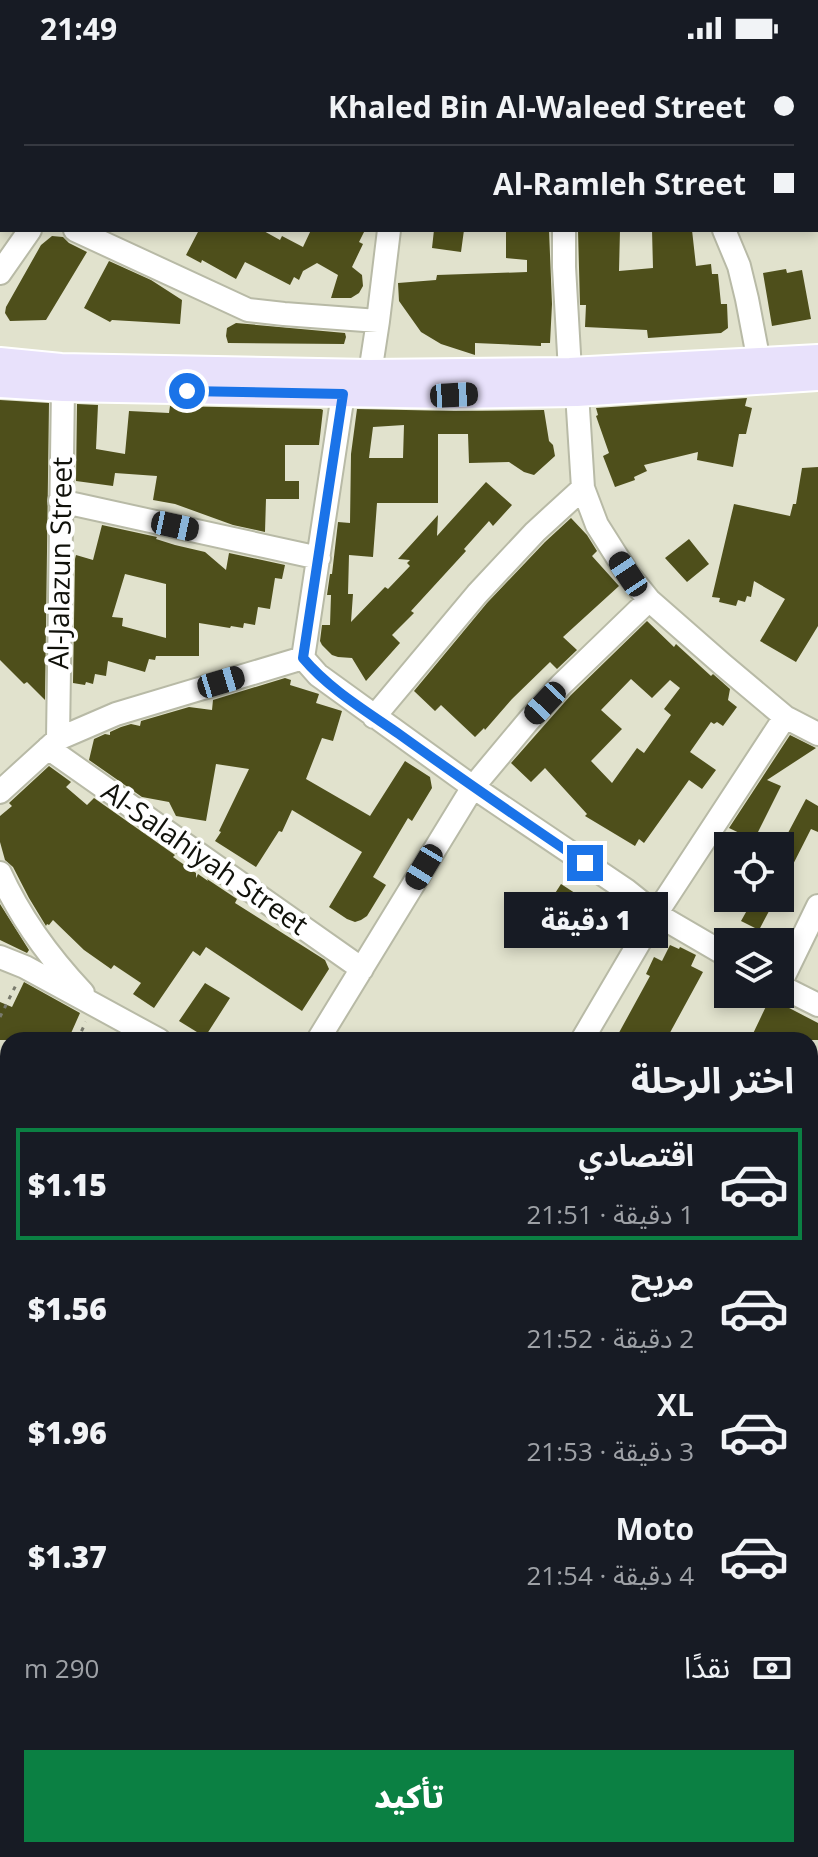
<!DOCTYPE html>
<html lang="ar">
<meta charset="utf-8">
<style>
:root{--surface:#171b24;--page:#242831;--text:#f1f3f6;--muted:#9ea1a6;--line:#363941;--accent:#0b8043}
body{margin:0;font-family:"Open Sans","Noto Sans Arabic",sans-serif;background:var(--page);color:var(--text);direction:rtl;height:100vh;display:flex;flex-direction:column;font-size:30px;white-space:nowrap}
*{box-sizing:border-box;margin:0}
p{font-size:26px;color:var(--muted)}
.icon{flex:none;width:44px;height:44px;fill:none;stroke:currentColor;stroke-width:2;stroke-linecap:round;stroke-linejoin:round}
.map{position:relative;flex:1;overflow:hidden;direction:ltr}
.panel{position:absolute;left:0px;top:976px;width:818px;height:826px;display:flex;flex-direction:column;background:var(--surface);border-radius:24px 24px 0 0;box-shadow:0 4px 12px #0003;direction:rtl}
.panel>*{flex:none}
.guide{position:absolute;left:0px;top:0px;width:818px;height:176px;box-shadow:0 4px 12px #0003;direction:rtl;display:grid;align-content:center;height:176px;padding:0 24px;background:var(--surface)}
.tools{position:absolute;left:714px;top:776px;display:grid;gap:16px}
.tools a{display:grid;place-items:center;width:80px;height:80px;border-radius:0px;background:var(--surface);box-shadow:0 4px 12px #0003;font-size:40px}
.end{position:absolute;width:36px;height:36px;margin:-18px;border:10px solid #1a73e8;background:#fff;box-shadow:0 0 0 4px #fff}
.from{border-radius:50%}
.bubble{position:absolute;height:56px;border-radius:0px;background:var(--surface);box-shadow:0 4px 12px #0003;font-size:26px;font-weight:800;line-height:56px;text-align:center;direction:rtl}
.car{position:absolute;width:24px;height:48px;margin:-24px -12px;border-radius:10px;box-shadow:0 0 6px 2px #0007;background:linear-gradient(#222 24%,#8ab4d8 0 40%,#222 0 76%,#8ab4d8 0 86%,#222 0)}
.guide b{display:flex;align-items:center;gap:28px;height:76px;font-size:30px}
.guide b+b{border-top:2px solid var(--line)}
.guide i{width:20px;height:20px;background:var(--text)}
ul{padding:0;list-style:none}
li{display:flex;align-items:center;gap:24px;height:112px;margin:0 16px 12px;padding:0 8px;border:4px solid transparent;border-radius:0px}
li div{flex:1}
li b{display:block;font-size:30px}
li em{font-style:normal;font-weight:800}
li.selected{border-color:var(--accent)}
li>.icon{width:72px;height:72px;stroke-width:1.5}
h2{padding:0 24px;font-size:36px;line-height:96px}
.pay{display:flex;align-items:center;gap:20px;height:88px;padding:0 24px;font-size:30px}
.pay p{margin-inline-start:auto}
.primary-button{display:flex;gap:16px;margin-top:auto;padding:16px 24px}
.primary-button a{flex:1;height:92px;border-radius:0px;background:var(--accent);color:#fff;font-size:32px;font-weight:800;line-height:92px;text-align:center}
.status{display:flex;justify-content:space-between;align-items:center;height:56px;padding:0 40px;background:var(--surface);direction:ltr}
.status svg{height:22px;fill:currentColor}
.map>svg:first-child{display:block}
.building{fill:#4e4f1b;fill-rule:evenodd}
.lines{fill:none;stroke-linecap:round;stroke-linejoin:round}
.minor-casing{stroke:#b8baa6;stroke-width:26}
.major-casing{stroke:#fff;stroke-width:30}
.highway-casing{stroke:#fff;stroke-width:36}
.path{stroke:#797a6c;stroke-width:3;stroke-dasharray:4 6;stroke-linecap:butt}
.minor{stroke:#fff;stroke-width:22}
.major{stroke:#e8e1fb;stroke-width:26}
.highway{stroke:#d8cdf8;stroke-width:32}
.route{stroke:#1a73e8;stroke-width:10}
.labels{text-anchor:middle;stroke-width:8;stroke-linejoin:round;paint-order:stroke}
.street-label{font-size:28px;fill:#10110a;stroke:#fff}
</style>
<div class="status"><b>21:49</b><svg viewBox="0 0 49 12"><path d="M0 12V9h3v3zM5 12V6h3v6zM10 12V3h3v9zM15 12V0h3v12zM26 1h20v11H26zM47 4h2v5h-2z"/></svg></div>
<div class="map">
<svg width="818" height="1801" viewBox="0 0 818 1801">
<rect width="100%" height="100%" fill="#e1e2cd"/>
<path class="building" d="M 199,174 L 262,174 L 280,184 L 282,180 L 303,191 L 311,174 L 365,174 L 359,186 L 363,188 L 352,211 L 362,219 L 363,230 L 359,237 L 351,242 L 331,242 L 338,219 L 317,207 L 303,215 L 299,224 L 294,221 L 290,229 L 245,206 L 236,223 L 202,204 L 201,207 L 186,199 Z
M 434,174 L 464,174 L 461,196 L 432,192 Z
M 506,174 L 549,174 L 552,248 L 550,287 L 541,287 L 541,290 L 475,287 L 475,299 L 441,288 L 421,276 L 399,245 L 398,227 L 436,224 L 437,219 L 527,216 L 527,204 L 506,202 Z
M 578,174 L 620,174 L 619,215 L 653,212 L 652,174 L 692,174 L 696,210 L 711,208 L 712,218 L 718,218 L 721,248 L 727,248 L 728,272 L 721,277 L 648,282 L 647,274 L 585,271 L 586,249 L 580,249 Z
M 52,180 L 63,181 L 69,187 L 87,196 L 46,264 L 10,265 L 5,257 L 6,251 L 41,189 Z
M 109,205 L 151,224 L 182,244 L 180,268 L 112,264 L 110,266 L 84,252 Z
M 786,213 L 787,217 L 802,214 L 811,263 L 772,270 L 763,217 Z
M 236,267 L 345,277 L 346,281 L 344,288 L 228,287 L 226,280 L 227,272 Z
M 747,342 L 745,350 L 752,352 L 746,378 L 739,378 L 733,411 L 697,404 L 698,396 L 644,409 L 647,415 L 634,421 L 635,424 L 615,431 L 603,400 L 609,397 L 596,360 L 598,359 L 596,352 Z
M 0,344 L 49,347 L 45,644 L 27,626 L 24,628 L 0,604 Z
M 77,348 L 98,349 L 96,393 L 125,398 L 129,355 L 169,357 L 170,350 L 321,353 L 323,354 L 319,389 L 285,389 L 285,425 L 299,425 L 299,443 L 266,443 L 265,476 L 233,469 L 175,448 L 153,444 L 157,420 L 115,417 L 113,430 L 76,425 Z
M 357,353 L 454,355 L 544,354 L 549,385 L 553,389 L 555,400 L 534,419 L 524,416 L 509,406 L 469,407 L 468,378 L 438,378 L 438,447 L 377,447 L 373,501 L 349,499 L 348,538 L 353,538 L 351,566 L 385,531 L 388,533 L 410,510 L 407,507 L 410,504 L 398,503 L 438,459 L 437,480 L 486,426 L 512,449 L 493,470 L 489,465 L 464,493 L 466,495 L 411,555 L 414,557 L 392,579 L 400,587 L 366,625 L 352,602 L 338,601 L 332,599 L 322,589 L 320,585 L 322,569 L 330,569 L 331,539 L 327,539 L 330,518 L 332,518 L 338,466 L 350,467 L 351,398 ZM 404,369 L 403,402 L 369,402 L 373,371 Z
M 818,411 L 818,570 L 796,606 L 760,585 L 785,543 L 754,525 L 751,541 L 747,540 L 745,546 L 738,544 L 736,550 L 719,546 L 720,542 L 712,541 L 734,448 L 790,460 L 793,448 L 796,448 L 802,412 Z
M 571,462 L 587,479 L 597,495 L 592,500 L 619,530 L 563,581 L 577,594 L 557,613 L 550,606 L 512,643 L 485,674 L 484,672 L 475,681 L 441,649 L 435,655 L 414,635 L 487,547 L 545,486 Z
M 102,469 L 157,481 L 156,483 L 175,489 L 205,496 L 226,514 L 229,497 L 285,509 L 282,523 L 275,522 L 270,553 L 258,551 L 255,569 L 244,567 L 243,572 L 231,570 L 230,572 L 199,567 L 199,600 L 156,600 L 155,604 L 149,603 L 145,616 L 108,605 L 106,620 L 95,618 L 93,628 L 86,626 L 85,629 L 73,627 L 75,503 L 76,499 L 93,504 ZM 125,518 L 166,528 L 166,582 L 122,570 L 123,562 L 112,561 Z
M 689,483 L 709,508 L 687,526 L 665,502 Z
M 647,565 L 674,591 L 676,588 L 711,620 L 713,618 L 730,633 L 728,644 L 737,651 L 723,670 L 717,666 L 714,668 L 711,666 L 690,696 L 716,714 L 702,733 L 689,724 L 644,787 L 639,783 L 635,790 L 585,760 L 587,758 L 545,712 L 531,726 L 511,707 L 571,639 ZM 631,623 L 652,642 L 670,624 L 680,632 L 664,653 L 671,659 L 644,697 L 637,692 L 612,727 L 591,705 L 622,673 L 601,654 Z
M 285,622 L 291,624 L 290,629 L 319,638 L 316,647 L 342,655 L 333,685 L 322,682 L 306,723 L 370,760 L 405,705 L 430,721 L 432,732 L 412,765 L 408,762 L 373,821 L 386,829 L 367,860 L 361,864 L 355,866 L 347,863 L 329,851 L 362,796 L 292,754 L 282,776 L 279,775 L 256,811 L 215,785 L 221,776 L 219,775 L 249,713 L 216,708 L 206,765 L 176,760 L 169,746 L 142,741 L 89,704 L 94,683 L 105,678 L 110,679 L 110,676 L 121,671 L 131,668 L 140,670 L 141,665 L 189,651 L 212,654 L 213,644 Z
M 790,679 L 816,692 L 767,724 L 781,730 L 754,784 L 729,772 Z
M 49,710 L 71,726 L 66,731 L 87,749 L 94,742 L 175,799 L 173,801 L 196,817 L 196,822 L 198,818 L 208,825 L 207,823 L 237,843 L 235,847 L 325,904 L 329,913 L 302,955 L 206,891 L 200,900 L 193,895 L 154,952 L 133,938 L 141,927 L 114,909 L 111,913 L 84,894 L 53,864 L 49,869 L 47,868 L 46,870 L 29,842 L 13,811 L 5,804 L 0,786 L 0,760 L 12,750 L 9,747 Z
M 806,743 L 818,750 L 818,776 L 811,773 L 780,834 L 780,792 Z
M 561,828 L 601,854 L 585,880 L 577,875 L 572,883 L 539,862 Z
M 754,842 L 776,842 L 759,874 L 741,865 Z
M 0,848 L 29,894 L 27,897 L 0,884 Z
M 670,889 L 679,893 L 680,891 L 696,899 L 691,910 L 703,916 L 666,984 L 615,984 L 650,920 L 646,918 L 654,901 L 662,905 Z
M 24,926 L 80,957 L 68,984 L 0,984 L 0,946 L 12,951 Z
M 205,927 L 230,942 L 205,981 L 179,965 Z
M 770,942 L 818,967 L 818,984 L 750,984 Z"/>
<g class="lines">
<g class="minor-casing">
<path id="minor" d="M 8,0 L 9,2
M 545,0 L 553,2
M 637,0 L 638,2
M 150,2 L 151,0
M 412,2 L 412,0
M 782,2 L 788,0
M 816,154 L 818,154
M 75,174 L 248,254 L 284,258 L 378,265
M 564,174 L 564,211 L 570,315
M 724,174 L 739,210 L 747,243 L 759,306
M 0,217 L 30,174
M 370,317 L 378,265 L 389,174
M 577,337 L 583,432 L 597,469 L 628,518 L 649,544 L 722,608 L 785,661 L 818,678
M 343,338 L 303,602 L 318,619 L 473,731 L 626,834 L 656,858 L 728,900
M 60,445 L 319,502
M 374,661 L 477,538 L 535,476 L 583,432
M 58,683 L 63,332
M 48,692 L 362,913
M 0,736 L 58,683 L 116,658 L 303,602
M 0,817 C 20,861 50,902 83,937
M 0,901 L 25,911 L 159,984
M 780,928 L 818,850
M 780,930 L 818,949
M 318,984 L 473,731 L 529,664 L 561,629 L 649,544
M 582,984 L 656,858 L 785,661
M 810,1170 L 818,1174
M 0,1222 L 8,1226
M 810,1388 L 818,1391
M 0,1436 L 8,1421
M 810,1471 L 818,1477
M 810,1513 L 818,1508
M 810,1559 L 818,1555
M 810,1671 L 818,1670
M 810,1784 L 818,1777
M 334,1801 L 349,1794
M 511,1801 L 516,1797 L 527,1794
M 788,1801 L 797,1794"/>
</g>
<g class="major-casing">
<path id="major" d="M 0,305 L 61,311 L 370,317 L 570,315 L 818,302
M 0,328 L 63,332 L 454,339 L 577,337 L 818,321"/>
</g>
<g class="highway-casing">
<path id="highway" d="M 0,1592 L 8,1596
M 205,1794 L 208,1801"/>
</g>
<path class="path" d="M 0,961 L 16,929
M 77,984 L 86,966
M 0,1132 L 8,1117"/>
<use href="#minor" class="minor"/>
<use href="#major" class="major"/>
<use href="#highway" class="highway"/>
</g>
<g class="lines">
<path class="route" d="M 187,335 L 343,338 L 303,602 C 329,633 366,655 399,678 C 460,722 523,765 585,807"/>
</g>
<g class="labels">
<g class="street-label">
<text transform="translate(60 507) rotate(-89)" y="10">Al-Jalazun Street</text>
<text transform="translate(205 802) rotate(35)" y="10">Al-Salahiyah Street</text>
</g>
</g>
</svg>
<div class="tools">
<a><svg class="icon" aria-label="locate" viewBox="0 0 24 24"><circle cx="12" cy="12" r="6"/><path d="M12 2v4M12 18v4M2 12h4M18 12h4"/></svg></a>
<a><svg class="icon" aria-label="layers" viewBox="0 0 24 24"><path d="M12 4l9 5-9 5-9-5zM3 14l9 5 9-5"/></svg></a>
</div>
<i class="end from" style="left:187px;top:335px"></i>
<i class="end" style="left:585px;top:807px"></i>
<div class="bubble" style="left:504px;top:836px;width:164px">1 دقيقة</div>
<i class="car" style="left:454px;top:339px;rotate:87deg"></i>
<i class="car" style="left:175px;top:470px;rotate:102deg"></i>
<i class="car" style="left:628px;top:518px;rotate:326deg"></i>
<i class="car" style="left:221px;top:626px;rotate:73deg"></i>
<i class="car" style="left:545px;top:647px;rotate:223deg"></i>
<i class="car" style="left:424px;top:811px;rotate:211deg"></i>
<div class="guide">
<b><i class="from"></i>Khaled Bin Al-Waleed Street</b>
<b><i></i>Al-Ramleh Street</b>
</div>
<section class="panel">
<h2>اختر الرحلة</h2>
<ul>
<li class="selected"><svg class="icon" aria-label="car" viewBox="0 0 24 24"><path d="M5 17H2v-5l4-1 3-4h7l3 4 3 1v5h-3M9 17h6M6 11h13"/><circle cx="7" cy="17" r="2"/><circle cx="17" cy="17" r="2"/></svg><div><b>اقتصادي</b><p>1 دقيقة · 21:51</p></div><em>$1.15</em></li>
<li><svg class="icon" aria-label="car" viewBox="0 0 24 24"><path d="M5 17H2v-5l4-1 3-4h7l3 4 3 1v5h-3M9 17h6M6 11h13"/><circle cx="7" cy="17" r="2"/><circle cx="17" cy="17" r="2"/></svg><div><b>مريح</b><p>2 دقيقة · 21:52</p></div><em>$1.56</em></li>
<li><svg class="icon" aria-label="car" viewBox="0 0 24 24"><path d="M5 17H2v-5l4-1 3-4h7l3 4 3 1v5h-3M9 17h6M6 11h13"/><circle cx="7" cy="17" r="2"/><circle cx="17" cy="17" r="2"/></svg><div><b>XL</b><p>3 دقيقة · 21:53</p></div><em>$1.96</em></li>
<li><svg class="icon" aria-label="car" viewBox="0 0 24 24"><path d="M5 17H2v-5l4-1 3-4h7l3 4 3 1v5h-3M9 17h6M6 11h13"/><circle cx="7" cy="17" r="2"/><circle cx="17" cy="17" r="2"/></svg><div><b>Moto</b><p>4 دقيقة · 21:54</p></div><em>$1.37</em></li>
</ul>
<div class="pay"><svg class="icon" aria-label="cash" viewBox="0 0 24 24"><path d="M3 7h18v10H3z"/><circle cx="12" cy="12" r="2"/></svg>نقدًا<p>290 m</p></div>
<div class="primary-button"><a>تأكيد</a></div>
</section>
</div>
